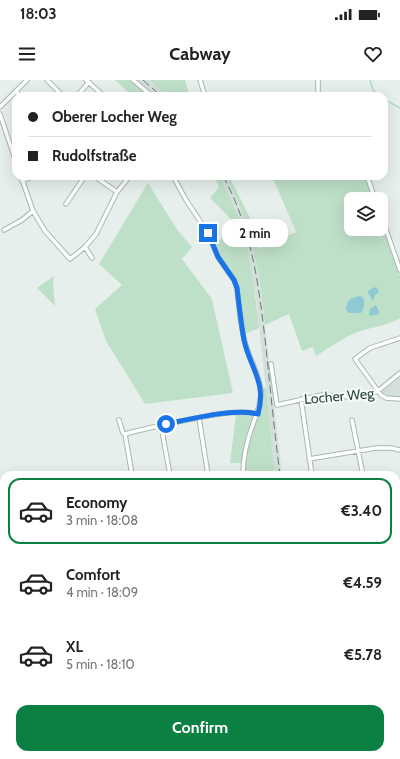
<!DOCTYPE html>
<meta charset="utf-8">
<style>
:root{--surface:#fff;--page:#f6f6f6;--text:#222;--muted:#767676;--line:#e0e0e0;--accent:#0b8043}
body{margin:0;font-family:Cabin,sans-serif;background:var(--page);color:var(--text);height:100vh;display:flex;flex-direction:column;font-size:15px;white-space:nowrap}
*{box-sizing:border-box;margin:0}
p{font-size:13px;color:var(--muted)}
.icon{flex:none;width:22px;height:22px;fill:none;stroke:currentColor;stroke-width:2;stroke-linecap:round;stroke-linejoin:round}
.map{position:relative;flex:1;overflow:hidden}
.drawer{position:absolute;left:0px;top:391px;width:400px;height:288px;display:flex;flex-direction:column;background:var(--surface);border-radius:12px 12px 0 0;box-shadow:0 4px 16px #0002}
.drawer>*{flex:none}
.banner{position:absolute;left:12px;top:12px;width:376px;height:88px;border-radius:12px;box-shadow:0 4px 16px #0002;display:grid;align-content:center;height:88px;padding:0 16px;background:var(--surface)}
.controls{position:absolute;left:344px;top:112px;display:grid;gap:8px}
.controls a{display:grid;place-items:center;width:44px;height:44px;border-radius:8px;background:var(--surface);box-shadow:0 4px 16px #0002;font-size:20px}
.end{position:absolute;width:18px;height:18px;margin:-9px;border:5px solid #1a73e8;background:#fff;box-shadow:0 0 0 2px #fff}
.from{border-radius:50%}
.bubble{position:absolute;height:28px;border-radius:12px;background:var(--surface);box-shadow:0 4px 16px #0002;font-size:13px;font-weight:800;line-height:28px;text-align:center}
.banner b{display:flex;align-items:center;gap:14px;height:38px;font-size:15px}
.banner b+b{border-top:1px solid var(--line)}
.banner i{width:10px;height:10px;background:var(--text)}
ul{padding:7px 0 0;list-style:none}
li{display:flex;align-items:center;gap:12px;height:66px;margin:0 8px 6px;padding:0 8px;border:2px solid transparent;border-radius:12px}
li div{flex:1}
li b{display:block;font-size:15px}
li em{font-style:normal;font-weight:800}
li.on{border-color:var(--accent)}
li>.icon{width:36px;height:36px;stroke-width:1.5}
.button{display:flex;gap:8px;margin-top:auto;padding:8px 16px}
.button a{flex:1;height:46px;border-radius:12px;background:var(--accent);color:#fff;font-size:16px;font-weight:800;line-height:46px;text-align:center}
.status{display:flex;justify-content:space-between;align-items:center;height:28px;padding:0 20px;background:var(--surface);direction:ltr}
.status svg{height:11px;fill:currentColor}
header{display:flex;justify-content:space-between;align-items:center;height:52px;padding:0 16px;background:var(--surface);font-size:18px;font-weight:800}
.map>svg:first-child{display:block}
.built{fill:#d4dfda}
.green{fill:#bfe0c8}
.water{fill:#8ec9d4}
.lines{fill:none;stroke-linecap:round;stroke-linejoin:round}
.stream{stroke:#8ec9d4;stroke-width:1}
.minor-casing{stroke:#a8b8b2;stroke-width:5.5}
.minor{stroke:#fff;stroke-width:3.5}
.rail{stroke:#5f7d75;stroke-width:1;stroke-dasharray:8 4;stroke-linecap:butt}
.route{stroke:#1a73e8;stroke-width:5}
.labels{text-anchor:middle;stroke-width:4;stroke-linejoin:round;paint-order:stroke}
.street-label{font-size:14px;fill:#24423a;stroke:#f7fbf9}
</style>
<div class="status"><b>18:03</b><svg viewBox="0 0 49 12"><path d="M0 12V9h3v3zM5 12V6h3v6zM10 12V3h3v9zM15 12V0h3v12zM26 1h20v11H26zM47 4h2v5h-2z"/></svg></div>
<header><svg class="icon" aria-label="menu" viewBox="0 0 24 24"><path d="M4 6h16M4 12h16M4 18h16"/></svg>Cabway<svg class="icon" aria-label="heart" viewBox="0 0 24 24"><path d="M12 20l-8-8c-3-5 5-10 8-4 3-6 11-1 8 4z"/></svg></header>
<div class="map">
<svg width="400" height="679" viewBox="0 0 400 679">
<rect width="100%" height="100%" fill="#e6efeb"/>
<path class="built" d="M 131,0 L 150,0 L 166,16 L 149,16 Z
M 219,96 L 226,96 L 236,117 L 247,146 L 255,176 L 262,219 L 282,395 L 275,395 L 256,216 L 240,143 Z
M 400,297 L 400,317 L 385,316 L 383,314 L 383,311 Z
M 308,675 L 323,675 L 324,679 L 309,679 Z"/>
<path class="green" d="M 115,0 L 131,0 L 149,16 L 132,16 Z
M 150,0 L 185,0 L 190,16 L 166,16 Z
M 214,96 L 219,96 C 227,112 235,128 241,144 C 251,178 255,213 259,248 L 245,254 L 238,205 L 214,165 L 234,147 L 232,140 L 210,118 L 219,107 Z
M 226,96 L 229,96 L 249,136 L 259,169 L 296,152 L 272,96 L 365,96 L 373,119 L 351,119 L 351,149 L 381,149 L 381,141 L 400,196 L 400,238 C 387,246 372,247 358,252 C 344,257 329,268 316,276 L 313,267 L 302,271 L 289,234 L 265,245 C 262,212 257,179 247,147 C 242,130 234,113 226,96 Z
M 148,103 L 178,151 L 192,167 L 182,179 L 212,219 L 233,313 L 145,324 L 106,261 L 95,229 L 122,205 L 99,184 Z
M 54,196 L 53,206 L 55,226 L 37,208 Z
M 262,308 L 266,308 L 275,395 L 245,395 L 244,383 L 230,383 L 236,334 L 258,335 L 261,329 Z
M 142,675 L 185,675 L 185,677 L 179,679 L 143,679 Z
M 273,675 L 308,675 L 309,679 L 275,679 Z
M 339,675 L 370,675 L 374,679 L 341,679 Z"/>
<path class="water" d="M 375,207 L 379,210 L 378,213 L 375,215 L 373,221 L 372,220 L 368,212 L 368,211 Z
M 360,216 L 363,217 C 365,223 365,227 361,233 L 349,233 L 346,230 C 347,219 350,219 360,216 Z
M 376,225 L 379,231 L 379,234 L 370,236 L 369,235 L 370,229 Z"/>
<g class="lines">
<path class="stream" d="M 370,0 L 373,10 L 380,16
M 384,19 L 400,28"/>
<g class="minor-casing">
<path id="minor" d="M 47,0 L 63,16
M 86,0 L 104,16
M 133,0 L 152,16
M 200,0 L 205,16
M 16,11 L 20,16
M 77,16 L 89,2
M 318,16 L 318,0
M 0,27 L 27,0
M 0,34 L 16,82
M 21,96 L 33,131 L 45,151 L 70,179 L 85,167 L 96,154 L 117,112 L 130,96
M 94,96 L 117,112
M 173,96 L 186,120 L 208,153 L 218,177 L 234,200 L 237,208 C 239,226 240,245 245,262 C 249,279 260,295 261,312 C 261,324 257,333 253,344 C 247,360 243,378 243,395
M 367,96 L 375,119
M 22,101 L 34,96
M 66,124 L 85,96
M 381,135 L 400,190
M 4,150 L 22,140 L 33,131
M 85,167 L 92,178
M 400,258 L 370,268 L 355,279 L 381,315 L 386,318 L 400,319
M 271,284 L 277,325 L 322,315 L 352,317 L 364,316 L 378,311 L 400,293
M 301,319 L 312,395
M 199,338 L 208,395
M 119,340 L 123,353 L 125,354 L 132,395
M 352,340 L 363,395
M 161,345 L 170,395
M 125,354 C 151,347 176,342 202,337 C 219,334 240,330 258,334
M 309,379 L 376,368 L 391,368 L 400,370
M 396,437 L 400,434
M 396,530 L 400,527
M 396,556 L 400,563
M 396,580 L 400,578
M 396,616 L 400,614
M 396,665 L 400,661
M 128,675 L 129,679
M 165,675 L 166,679
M 254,675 L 255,679
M 335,675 L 337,679
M 374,675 L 377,679
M 75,679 L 82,675
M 174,679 L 237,675
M 380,679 L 384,675"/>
</g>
<use href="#minor" class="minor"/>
<path class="rail" d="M 143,0 L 161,16
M 223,96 C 254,152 260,215 267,277 C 271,317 275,356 280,395
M 319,675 L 320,679"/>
</g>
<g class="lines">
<path class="route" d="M 166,344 C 192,339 232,328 258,334 C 267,302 250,288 244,260 C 241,243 239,225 237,208 L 234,200 L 218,177 L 208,153"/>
</g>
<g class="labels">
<g class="street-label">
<text transform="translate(339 316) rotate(-5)" y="5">Locher Weg</text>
</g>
</g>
</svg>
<div class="controls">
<a><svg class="icon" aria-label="layers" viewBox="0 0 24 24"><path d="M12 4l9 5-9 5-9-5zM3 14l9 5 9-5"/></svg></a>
</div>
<i class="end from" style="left:166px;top:344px"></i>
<i class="end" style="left:208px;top:153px"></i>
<div class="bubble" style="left:222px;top:139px;width:66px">2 min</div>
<div class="banner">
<b><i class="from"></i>Oberer Locher Weg</b>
<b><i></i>Rudolfstraße</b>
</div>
<section class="drawer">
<ul>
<li class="on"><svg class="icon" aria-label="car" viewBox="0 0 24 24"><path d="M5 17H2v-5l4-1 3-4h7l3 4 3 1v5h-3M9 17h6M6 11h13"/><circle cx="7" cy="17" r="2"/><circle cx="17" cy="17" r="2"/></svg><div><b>Economy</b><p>3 min · 18:08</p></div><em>€3.40</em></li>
<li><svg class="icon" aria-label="car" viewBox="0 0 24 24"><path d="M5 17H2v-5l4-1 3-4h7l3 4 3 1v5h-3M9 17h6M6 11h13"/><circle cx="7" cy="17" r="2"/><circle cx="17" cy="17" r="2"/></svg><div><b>Comfort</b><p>4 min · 18:09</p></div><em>€4.59</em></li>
<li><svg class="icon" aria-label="car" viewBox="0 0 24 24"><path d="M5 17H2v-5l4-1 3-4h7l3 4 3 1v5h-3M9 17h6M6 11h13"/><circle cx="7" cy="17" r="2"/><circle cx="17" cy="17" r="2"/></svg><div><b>XL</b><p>5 min · 18:10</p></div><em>€5.78</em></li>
</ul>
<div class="button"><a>Confirm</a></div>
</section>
</div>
